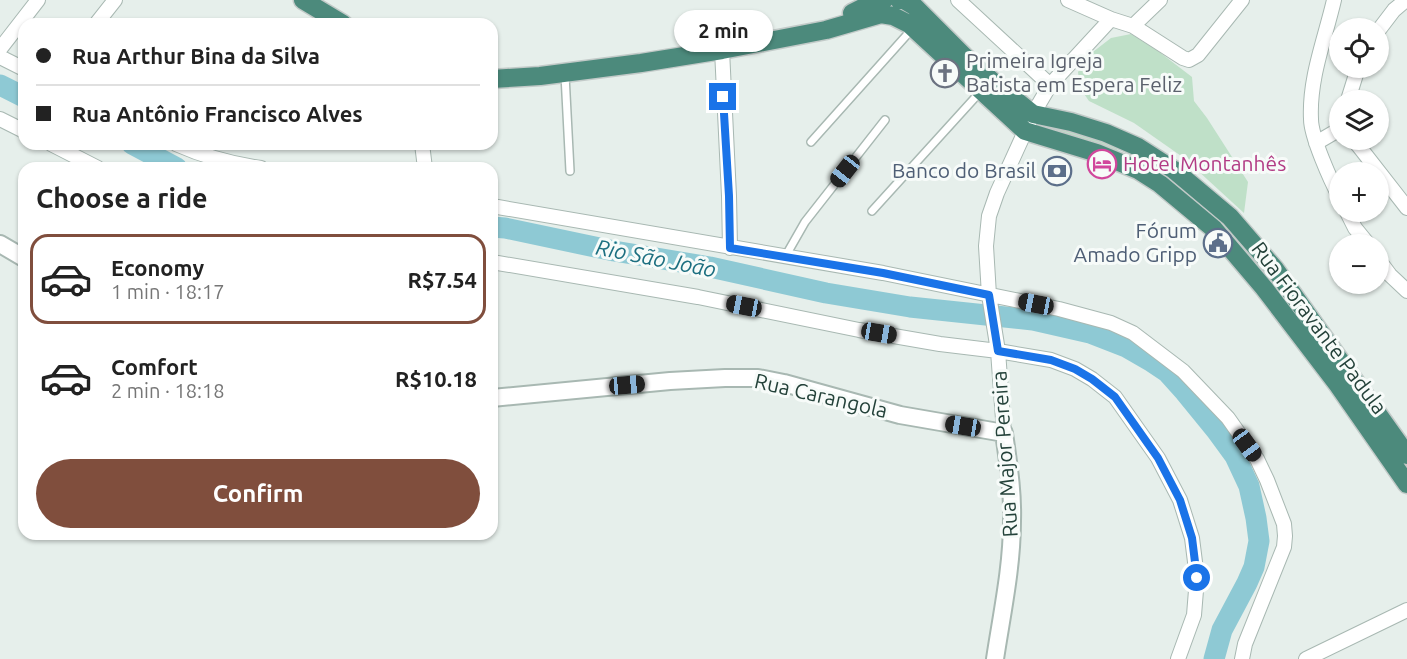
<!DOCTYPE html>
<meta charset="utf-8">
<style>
:root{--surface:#fff;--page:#f2f2f2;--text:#222;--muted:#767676;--line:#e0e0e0;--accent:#804e3d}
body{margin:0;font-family:Ubuntu,sans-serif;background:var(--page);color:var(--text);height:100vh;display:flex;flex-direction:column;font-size:22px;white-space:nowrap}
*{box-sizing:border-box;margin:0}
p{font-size:20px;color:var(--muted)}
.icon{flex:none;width:33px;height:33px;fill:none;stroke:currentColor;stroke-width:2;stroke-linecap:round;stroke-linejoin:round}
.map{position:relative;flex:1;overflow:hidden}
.panel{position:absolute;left:18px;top:162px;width:480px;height:378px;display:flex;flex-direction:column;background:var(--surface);border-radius:18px;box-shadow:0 2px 4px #0004}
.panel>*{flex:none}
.banner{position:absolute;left:18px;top:18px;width:480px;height:132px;border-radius:18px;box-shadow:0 2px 4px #0004;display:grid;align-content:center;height:132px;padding:0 18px;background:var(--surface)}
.buttons{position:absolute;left:1329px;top:18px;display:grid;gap:12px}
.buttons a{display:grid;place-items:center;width:60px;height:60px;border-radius:50%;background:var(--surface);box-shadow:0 2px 4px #0004;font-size:30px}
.end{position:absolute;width:27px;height:27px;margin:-14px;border:8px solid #1a73e8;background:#fff;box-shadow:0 0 0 3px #fff}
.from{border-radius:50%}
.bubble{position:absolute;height:42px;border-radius:21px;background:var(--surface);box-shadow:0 2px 4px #0004;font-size:20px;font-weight:600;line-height:42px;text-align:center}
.car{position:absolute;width:18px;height:36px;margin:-18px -9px;border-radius:8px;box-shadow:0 0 4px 2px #0007;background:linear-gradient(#222 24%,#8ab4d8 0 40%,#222 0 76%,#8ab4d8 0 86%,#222 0)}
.banner b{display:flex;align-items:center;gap:21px;height:57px;font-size:22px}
.banner b+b{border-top:2px solid var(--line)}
.banner i{width:15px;height:15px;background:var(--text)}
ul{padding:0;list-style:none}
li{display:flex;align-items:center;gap:18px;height:90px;margin:0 12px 9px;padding:0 6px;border:3px solid transparent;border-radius:18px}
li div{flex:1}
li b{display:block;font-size:22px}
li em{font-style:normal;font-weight:600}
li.selected{border-color:var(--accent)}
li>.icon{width:54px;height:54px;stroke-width:1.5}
h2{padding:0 18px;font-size:27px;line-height:72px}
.action{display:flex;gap:12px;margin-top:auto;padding:12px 18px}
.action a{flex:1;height:69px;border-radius:36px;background:var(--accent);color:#fff;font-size:24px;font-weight:600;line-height:69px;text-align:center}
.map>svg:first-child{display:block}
.green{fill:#bfe0c8}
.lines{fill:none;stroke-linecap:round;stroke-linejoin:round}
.river{stroke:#8ec9d4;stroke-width:21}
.service-casing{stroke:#a8b8b2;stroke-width:10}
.minor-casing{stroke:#a8b8b2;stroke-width:16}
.tertiary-casing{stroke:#a8b8b2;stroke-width:20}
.trunk-casing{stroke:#c2cac8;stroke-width:21}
.service{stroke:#fff;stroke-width:7}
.minor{stroke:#fff;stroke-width:14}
.tertiary{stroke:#fff;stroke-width:16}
.trunk{stroke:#4c8a7c;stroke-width:18}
.route{stroke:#1a73e8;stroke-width:8}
.labels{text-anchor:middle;stroke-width:6;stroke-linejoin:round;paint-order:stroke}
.worship-label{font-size:21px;fill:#5b616d;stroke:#f7fbf9;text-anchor:start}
.hotel-label{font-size:21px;fill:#b23c85;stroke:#f7fbf9;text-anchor:start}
.service-label{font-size:21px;fill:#4e5e75;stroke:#f7fbf9;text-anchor:end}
.street-label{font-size:21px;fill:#24423a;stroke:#f7fbf9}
.water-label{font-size:22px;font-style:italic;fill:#1c6f80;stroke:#f7fbf9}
</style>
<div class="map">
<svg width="1407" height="659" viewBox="0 0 1407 659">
<rect width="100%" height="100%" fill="#e6efeb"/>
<path class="green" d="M 1131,34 L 1158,51 L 1192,77 L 1194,101 L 1207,118 L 1248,182 L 1244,213 L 1184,158 L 1134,123 L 1089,101 L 1080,88 L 1078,72 L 1089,55 L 1111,38 Z
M 1061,127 L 1112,143 L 1122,155 L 1058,133 L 1057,128 Z"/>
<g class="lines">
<path class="river" d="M 0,85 L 24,97
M 132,144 L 177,168
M 492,227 L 505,228 L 614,251 L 710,267 L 826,293 L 910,307 L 1033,320 L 1090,333 L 1126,347 L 1152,362 L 1167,372 L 1185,392 L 1216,430 L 1235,456 L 1249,486 L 1256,518 L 1259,541 L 1254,567 L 1247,583 L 1222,630 L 1214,659"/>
<g class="service-casing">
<path id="service" d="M 565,75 L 570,171
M 811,142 L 913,28
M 872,211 L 981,91
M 785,257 L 805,222 L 885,120"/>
</g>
<g class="minor-casing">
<path id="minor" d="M 958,0 L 1050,85
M 1068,0 L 1111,19 L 1133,26 L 1183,58 L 1189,60 L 1198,55 L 1242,0
M 1334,0 C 1325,39 1309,78 1311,119 C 1311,137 1331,181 1340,198
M 96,24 L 115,0
M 1133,26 L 1160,0
M 1378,31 L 1394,10 L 1406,0
M 0,49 L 38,0
M 722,50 L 729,196 L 730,248
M 0,57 L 24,69
M 1348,100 L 1358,68
M 0,119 L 24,131
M 1354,140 L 1407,208
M 1316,143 L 1340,129
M 51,144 L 98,168
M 176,144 C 203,156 232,164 261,168
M 422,144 L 425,168
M 492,206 L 883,273 L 1059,309 L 1111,323 L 1133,333 L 1183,371 L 1228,418 L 1257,459 L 1267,480 L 1284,524 L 1285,536 L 1284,547 L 1245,644 L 1242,659
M 1347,212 L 1355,228 L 1368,244
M 1378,259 L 1390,275 L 1407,291
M 492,262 L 698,297 L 859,330 L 940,344 L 998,351 L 1051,360 L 1075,369 L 1092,379 L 1115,397 L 1158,458 L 1180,500 L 1192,538 L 1197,578 L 1194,615 L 1178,659
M 1004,433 L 998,351 L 989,295 L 986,246 L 989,216 L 997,193 L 1033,114 L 1050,85 L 1111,19
M 1306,659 L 1407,610"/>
</g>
<g class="tertiary-casing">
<path id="tertiary" d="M 0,244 L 24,258
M 492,398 L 670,381 L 725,378 L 758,378 L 784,383 L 900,415 L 1004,433 C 1008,462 1013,491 1012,521 C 1012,567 1002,613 995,659"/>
</g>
<g class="trunk-casing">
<path id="trunk" d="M 303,0 L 343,24
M 899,0 L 904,0 L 914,6 L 964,56 L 999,87 L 1033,114 L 1071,122 L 1106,133 L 1138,147 L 1174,170 L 1230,217 L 1275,269 L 1407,455
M 852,13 L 874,2 L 884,0
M 492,79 L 540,76 L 641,63 L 722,50 L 826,30 L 881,14 L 893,16 L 909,24 L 1025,131 L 1097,153 L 1138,170 L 1160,184 L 1214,229 L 1264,288 L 1338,385 L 1407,484"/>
</g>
<use href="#service" class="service"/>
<use href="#minor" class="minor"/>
<use href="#tertiary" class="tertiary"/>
<use href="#trunk" class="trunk"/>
</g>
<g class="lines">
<path class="route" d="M 723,97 L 729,196 L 730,248 L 883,273 L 989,295 L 998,351 L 1051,360 L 1075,369 L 1092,379 L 1115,397 L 1158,458 L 1180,500 L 1192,538 L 1197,578"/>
</g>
<defs>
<g id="church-ring" transform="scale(1.5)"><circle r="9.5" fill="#f7fbf9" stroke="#6b7280" stroke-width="1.5"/><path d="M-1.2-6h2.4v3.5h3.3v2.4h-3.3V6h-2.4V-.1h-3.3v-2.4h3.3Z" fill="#6b7280"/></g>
<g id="hotel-ring" transform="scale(1.5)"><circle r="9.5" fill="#f7fbf9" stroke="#d1479c" stroke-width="1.5"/><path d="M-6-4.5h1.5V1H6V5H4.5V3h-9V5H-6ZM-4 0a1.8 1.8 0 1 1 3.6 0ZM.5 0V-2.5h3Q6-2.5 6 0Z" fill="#d1479c"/></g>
<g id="bank-ring" transform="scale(1.5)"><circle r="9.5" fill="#f7fbf9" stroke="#5c6f8a" stroke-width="1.5"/><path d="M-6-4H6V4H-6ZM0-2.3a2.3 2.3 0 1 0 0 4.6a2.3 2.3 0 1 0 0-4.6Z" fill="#5c6f8a"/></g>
<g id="civic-ring" transform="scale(1.5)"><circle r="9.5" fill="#f7fbf9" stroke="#5c6f8a" stroke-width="1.5"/><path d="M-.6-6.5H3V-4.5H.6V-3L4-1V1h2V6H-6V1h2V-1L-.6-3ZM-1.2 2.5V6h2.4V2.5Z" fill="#5c6f8a"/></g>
</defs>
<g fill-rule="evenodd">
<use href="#church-ring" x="945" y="73"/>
<use href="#hotel-ring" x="1102" y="164"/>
<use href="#bank-ring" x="1057" y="171"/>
<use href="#civic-ring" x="1218" y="243"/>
</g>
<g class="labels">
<g class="worship-label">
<text x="966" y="68">Primeira Igreja<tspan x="966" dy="24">Batista em Espera Feliz</tspan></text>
</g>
<g class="hotel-label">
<text x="1123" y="171">Hotel Montanhês</text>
</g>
<g class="service-label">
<text x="1036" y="178">Banco do Brasil</text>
<text x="1197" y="238">Fórum<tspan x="1197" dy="24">Amado Gripp</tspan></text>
</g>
<g class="street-label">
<text transform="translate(1319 328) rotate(53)" y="7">Rua Fioravante Padula</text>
<text transform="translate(821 396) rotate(13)" y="7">Rua Carangola</text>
<text transform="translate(1005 454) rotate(-94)" y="7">Rua Major Pereira</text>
</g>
<g class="water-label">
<text transform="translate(656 258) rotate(11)" y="8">Rio São João</text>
</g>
</g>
</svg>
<div class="buttons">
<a><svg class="icon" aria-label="locate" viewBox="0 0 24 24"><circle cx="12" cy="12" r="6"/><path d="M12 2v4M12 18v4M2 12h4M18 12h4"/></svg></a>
<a><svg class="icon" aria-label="layers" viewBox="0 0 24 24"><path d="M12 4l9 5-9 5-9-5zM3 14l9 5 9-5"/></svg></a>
<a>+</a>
<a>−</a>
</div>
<i class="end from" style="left:1197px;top:578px"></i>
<i class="end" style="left:723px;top:97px"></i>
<div class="bubble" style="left:674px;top:10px;width:99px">2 min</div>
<i class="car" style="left:845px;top:171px;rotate:218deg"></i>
<i class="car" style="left:1036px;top:304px;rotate:281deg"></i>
<i class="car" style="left:744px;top:306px;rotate:281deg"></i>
<i class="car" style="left:879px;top:333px;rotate:100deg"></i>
<i class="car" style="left:627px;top:385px;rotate:85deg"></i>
<i class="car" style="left:963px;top:426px;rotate:279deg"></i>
<i class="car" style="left:1247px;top:445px;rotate:144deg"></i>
<div class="banner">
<b><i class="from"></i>Rua Arthur Bina da Silva</b>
<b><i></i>Rua Antônio Francisco Alves</b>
</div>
<section class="panel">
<h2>Choose a ride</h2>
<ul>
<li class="selected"><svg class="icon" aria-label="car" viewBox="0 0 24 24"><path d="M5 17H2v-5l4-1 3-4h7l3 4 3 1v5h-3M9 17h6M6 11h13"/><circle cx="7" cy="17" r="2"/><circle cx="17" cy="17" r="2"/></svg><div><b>Economy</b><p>1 min · 18:17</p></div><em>R$7.54</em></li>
<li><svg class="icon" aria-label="car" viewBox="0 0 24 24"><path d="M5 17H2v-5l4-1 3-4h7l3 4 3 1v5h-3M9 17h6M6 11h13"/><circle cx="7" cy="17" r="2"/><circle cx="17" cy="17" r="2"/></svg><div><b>Comfort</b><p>2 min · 18:18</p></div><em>R$10.18</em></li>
</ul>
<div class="action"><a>Confirm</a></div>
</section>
</div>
